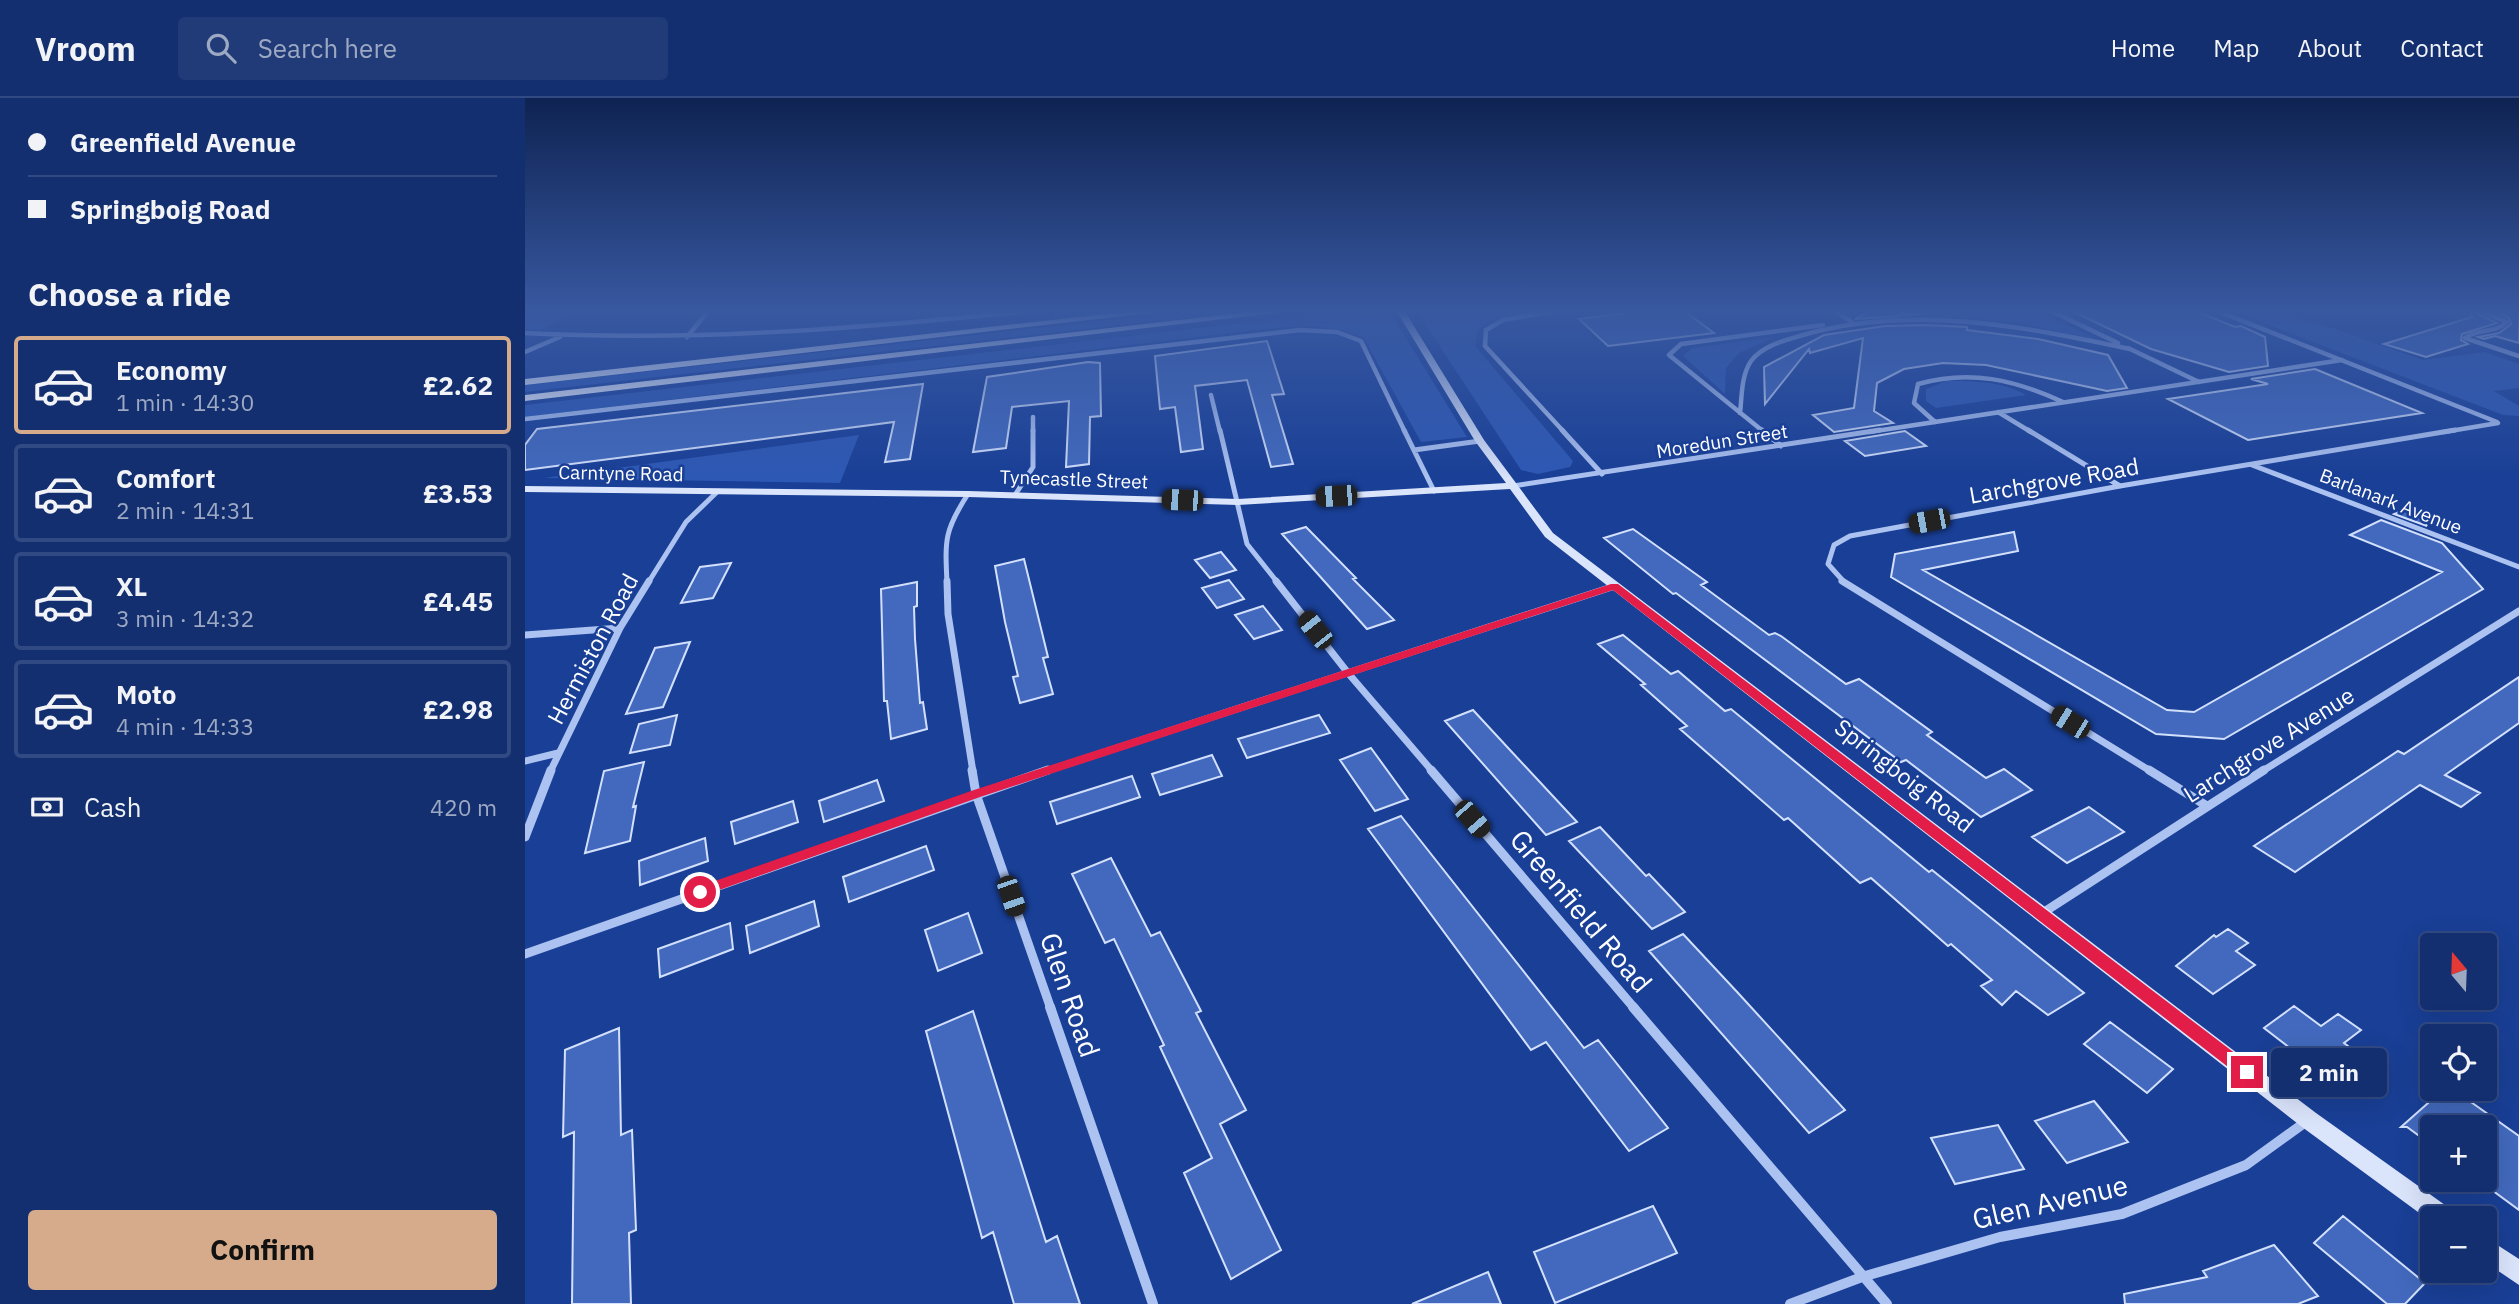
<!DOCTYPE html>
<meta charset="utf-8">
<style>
:root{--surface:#132f70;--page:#203b78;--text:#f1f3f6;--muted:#9da9c3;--line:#324a83;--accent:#d6ab8b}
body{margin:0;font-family:"IBM Plex Sans",sans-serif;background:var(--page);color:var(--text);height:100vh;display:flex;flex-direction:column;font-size:26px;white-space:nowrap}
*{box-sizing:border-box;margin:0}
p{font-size:23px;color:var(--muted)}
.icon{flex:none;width:38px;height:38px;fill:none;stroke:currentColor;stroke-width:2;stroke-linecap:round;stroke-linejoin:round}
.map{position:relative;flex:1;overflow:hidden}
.side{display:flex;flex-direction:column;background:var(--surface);width:525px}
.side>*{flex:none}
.guide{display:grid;align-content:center;height:154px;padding:0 28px;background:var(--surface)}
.needle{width:46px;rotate:341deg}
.fabs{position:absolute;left:1895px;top:835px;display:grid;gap:14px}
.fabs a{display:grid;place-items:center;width:77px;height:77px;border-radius:7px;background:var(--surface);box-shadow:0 7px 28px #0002,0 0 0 2px var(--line);font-size:35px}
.end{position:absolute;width:32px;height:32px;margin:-16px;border:9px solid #e11d48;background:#fff;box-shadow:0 0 0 4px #fff}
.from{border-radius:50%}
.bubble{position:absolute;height:49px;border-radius:7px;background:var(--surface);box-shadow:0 7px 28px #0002,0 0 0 2px var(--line);font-size:23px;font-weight:800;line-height:49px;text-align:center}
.car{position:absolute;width:21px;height:42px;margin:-21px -10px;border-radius:9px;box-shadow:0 0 5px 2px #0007;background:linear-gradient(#222 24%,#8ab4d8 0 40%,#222 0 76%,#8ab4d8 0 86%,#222 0)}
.guide b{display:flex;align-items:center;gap:24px;height:66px;font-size:26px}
.guide b+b{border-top:2px solid var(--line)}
.guide i{width:18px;height:18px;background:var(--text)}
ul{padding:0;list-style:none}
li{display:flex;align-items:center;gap:21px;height:98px;margin:0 14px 10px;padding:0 14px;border:4px solid var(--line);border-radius:7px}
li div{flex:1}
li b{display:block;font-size:26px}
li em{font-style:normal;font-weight:800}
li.selected{border-color:var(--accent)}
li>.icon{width:63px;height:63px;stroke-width:1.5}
h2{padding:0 28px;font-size:32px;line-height:84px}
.pay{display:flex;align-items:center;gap:18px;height:77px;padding:0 28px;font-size:26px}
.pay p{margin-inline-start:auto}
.primary-button{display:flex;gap:14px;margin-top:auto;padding:14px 28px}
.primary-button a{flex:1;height:80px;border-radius:7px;background:var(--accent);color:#111;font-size:28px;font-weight:800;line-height:80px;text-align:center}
header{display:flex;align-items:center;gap:42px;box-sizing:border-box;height:98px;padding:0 35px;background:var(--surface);border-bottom:2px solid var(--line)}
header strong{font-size:33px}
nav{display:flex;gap:38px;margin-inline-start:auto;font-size:24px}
.search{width:490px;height:63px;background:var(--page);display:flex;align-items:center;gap:18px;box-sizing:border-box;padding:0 24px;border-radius:7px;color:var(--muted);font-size:26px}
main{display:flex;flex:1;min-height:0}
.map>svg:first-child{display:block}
.green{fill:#2d58b4}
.building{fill:#4269bd;stroke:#d3e0fb;stroke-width:2}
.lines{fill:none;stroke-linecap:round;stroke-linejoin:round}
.street-far4{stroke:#acc2f0;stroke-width:4.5}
.street-far3{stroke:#acc2f0;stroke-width:5}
.street-far2{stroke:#acc2f0;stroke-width:7}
.street-far1{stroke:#acc2f0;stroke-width:9}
.street{stroke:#acc2f0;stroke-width:10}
.secondary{fill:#dae4fb;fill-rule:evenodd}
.primary{fill:#f5f8ff;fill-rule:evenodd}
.route{fill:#e11d48}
.labels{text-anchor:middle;stroke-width:5;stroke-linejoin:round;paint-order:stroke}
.far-street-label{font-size:19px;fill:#fff;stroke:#193f96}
.street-label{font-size:23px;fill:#fff;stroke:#193f96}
.near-street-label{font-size:28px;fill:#fff;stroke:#193f96}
</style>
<header>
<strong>Vroom</strong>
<div class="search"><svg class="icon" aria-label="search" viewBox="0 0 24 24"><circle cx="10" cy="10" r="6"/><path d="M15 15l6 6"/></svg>Search here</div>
<nav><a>Home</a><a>Map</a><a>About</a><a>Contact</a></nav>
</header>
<main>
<section class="side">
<div class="guide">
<b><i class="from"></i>Greenfield Avenue</b>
<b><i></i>Springboig Road</b>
</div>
<h2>Choose a ride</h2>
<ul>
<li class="selected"><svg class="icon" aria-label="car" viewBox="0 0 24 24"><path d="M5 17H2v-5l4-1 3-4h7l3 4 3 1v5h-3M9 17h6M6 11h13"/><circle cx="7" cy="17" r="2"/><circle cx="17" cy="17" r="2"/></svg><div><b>Economy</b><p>1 min · 14:30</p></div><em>£2.62</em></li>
<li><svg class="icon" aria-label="car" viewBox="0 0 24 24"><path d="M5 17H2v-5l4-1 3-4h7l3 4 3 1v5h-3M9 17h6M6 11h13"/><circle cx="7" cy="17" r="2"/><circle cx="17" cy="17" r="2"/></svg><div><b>Comfort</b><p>2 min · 14:31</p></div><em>£3.53</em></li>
<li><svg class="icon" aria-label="car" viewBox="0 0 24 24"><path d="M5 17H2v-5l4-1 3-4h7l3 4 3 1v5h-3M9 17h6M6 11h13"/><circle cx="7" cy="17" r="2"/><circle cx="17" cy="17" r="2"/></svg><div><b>XL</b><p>3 min · 14:32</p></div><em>£4.45</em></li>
<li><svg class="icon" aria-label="car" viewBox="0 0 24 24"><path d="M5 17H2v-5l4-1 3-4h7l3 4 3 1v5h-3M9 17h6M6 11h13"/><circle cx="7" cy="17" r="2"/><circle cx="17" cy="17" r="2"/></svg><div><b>Moto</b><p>4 min · 14:33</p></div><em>£2.98</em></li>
</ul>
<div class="pay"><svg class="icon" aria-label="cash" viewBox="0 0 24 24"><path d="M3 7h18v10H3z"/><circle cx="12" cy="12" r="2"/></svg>Cash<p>420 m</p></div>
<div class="primary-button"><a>Confirm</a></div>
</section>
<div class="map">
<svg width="1994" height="1206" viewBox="0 0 1994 1206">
<rect width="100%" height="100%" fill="#193f96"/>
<path class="green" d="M 0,212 L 56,212 L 15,232 L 0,231 Z
M 674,212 L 702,212 L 702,215 L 0,294 L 0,287 Z
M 833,212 L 866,216 L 942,339 L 896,344 L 839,240 C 809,226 779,228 747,230 L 0,319 L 0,307 Z
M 891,212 L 1010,212 L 970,221 L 952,232 L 950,248 L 1048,363 L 1045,369 L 1013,376 L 996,372 Z
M 1442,212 L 1512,212 L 1572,242 L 1501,226 L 1406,217 Z
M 1705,212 L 1755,212 L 1898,262 L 1960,254 L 1994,266 L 1994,290 L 1969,293 L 1994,308 L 1994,318 L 1978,317 Z
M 1250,239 L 1214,255 L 1201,270 L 1200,296 L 1158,258 L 1167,250 Z
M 1421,283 C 1450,283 1476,283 1501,297 L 1411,310 L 1401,303 L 1401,291 Z
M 334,337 L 315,385 L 19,380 Z"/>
<path class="building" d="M 1127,212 L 1158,212 L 1189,235 L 1083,248 L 1054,221 Z
M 1346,212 L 1379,212 L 1375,218 L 1330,221 Z
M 1545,212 L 1668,212 L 1710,229 L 1716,228 L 1740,239 L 1743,268 L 1704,274 L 1626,251 Z
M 1945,212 L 1972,225 L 1937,236 L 1936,242 L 1943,246 L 1901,259 L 1859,246 L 1947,219 Z
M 1966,212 L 1994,212 L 1994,245 L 1970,238 L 1959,241 L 1953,239 L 1974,235 L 1986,226 L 1984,220 Z
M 1400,227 L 1442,229 L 1442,232 L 1513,241 L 1583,257 L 1602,290 L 1582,293 L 1461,267 L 1418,265 L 1379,271 L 1352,285 L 1349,313 L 1368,325 L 1309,334 L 1288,317 L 1329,310 L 1338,240 L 1285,255 L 1284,251 L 1240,306 L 1239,269 L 1299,237 L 1360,228 Z
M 742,243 L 759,296 L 747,297 L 768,366 L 746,369 L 722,282 L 670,288 L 678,351 L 656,354 L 650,309 L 635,311 L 630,258 Z
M 563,264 L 575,265 L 576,318 L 565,319 L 564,366 L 541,369 L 544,303 L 487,309 L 481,350 L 448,354 L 462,279 Z
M 1790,271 L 1897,315 L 1723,342 L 1643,301 L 1743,286 L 1726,281 Z
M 398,286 L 385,361 L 360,364 L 369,324 L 0,372 L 0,347 L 12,331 Z
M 1380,333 L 1401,348 L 1340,358 L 1320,343 Z
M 1884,408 L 1902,428 L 1869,416 Z
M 1856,422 L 1917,445 L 1958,491 L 1699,641 L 1631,636 L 1366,479 L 1370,456 L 1489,434 L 1493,453 L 1398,472 L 1642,612 L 1669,614 L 1917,474 L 1825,437 Z
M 781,429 L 831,480 L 828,481 L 869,522 L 842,531 L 757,436 Z
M 1108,431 L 1182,484 L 1176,487 L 1244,537 L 1250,535 L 1256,538 L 1321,586 L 1334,581 L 1407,634 L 1402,637 L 1461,680 L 1479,671 L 1507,692 L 1456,719 L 1381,662 L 1376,664 L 1151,495 L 1148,496 L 1079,440 Z
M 696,454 L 711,472 L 685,480 L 670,462 Z
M 499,461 L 523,559 L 518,560 L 528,596 L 495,605 L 488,579 L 493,578 L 480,524 L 470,468 Z
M 206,465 L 188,500 L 156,505 L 175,469 Z
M 704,482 L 719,501 L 692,510 L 677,490 Z
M 392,484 L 392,508 L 389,509 L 390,541 L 395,605 L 398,604 L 402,631 L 366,641 L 362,603 L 359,603 L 356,491 Z
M 738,508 L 757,532 L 729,541 L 710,517 Z
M 1098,537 L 1146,576 L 1153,573 L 1200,613 L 1206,611 L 1404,774 L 1407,772 L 1559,895 L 1523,917 L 1491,893 L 1477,907 L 1456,888 L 1467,882 L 1426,846 L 1423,848 L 1346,780 L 1335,785 L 1263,720 L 1259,722 L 1155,631 L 1162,628 L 1116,587 L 1120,586 L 1073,546 Z
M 165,544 L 138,609 L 101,616 L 130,550 Z
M 1994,579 L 1994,625 L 1920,677 L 1955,695 L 1936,709 L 1895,687 L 1770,774 L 1729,748 L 1873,653 L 1879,656 Z
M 948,612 L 985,652 L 1052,724 L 1021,737 L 920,623 Z
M 152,617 L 145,647 L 105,655 L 114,626 Z
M 794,617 L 805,635 L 722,660 L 713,641 Z
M 846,650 L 883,701 L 850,713 L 815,662 Z
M 687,657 L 697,678 L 635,697 L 627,676 Z
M 119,664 L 108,709 L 111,708 L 105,743 L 60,755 L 79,673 Z
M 607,678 L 615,699 L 532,726 L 525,704 Z
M 352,682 L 359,703 L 299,724 L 294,703 Z
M 268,703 L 273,724 L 210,746 L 206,724 Z
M 1564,709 L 1599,734 L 1542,765 L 1507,739 Z
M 876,718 L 1059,950 L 1073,942 L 1143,1030 L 1104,1053 L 1021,944 L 1006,952 L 843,731 Z
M 1075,729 L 1121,778 L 1124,776 L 1160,814 L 1127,831 L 1044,743 Z
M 180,740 L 183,763 L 115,787 L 114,763 Z
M 401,748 L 409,772 L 324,804 L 318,779 Z
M 586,760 L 626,838 L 635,834 L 676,913 L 671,915 L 721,1012 L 695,1026 L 756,1152 L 706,1181 L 659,1075 L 687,1060 L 635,949 L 639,947 L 589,841 L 580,845 L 547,776 Z
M 289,803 L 294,828 L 225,855 L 221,828 Z
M 443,815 L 457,855 L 413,873 L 400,832 Z
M 205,825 L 208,851 L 135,879 L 133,851 Z
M 1703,831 L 1723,845 L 1711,853 L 1730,867 L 1688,896 L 1651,868 L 1689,837 L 1691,839 Z
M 1158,836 L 1214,896 L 1320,1012 L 1284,1035 L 1124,853 Z
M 1769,908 L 1796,928 L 1813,916 L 1836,932 L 1819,945 L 1840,961 L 1810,985 L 1739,930 Z
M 448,913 L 521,1144 L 532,1138 L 555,1206 L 489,1206 L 468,1134 L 457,1140 L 401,933 Z
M 1585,924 L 1648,971 L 1622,995 L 1559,946 Z
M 94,930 L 96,1037 L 107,1032 L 111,1132 L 104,1135 L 106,1206 L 47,1206 L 49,1034 L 38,1039 L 40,952 Z
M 1920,990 L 1926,990 L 1994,1038 L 1994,1112 L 1960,1087 L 1960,1029 L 1908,1029 L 1908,1048 L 1882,1029 L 1876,1029 Z
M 1569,1003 L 1603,1044 L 1542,1065 L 1510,1023 Z
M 1473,1027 L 1499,1071 L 1430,1086 L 1406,1040 Z
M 1128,1108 L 1152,1155 L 1030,1205 L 1009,1154 Z
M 1818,1118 L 1900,1185 L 1880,1206 L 1862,1206 L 1789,1145 Z
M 1749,1147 L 1793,1198 L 1773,1206 L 1600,1206 L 1599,1196 L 1682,1179 L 1678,1173 Z
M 963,1174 L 976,1206 L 887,1206 Z"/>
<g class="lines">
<path class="street-far4" d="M 1034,212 L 978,222 L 961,232 L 960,248 L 1039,334
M 1309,212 L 1327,224
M 1524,212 L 1593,245
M 1690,212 L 1972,324
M 1952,212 L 1982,224 C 1970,236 1952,230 1940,240 L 1994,258
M 1380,217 L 1413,212
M 0,235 C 172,244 341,230 512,212
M 162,239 L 184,212
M 1603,250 L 1674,284
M 0,254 L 35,239
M 686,297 L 695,334
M 1473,314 L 1506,334
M 1215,315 C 1217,298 1216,278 1226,263 C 1237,248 1260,242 1278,237 C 1386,206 1497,228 1605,251
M 508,319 L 508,334
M 0,321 L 775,232 L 812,234 L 836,243 L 880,334
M 1410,324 L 1389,305 L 1393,286 C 1445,271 1490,282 1538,304
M 1239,334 L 1144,257 L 1156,246 L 1298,227
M 1344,334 L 1817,262
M 1919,334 L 1973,325"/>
<path class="street-far3" d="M 695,332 L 722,446 L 753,485
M 879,332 L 909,393
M 1037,332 L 1077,376
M 1237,332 L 1256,348
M 1503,332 L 1595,388
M 889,352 L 955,343
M 1727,367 L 1994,469
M 988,388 L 1355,332
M 490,397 L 508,369 L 508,332
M 123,485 L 161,424 L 192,394
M 422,485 C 420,442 419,433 443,396
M 1320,485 L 1303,466 L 1309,447 L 1325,438 L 1595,388 L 1930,332"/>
<path class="street-far2" d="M 422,483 L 423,516 L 448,674
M 751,483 L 823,575 L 908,674
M 1317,483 L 1627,674
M 0,537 L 95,530
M 0,663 L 33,655
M 25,674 L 95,530 L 124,483
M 518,674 L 1090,488
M 1736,674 L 1994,513"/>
<path class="street-far1" d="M 447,672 L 451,696 L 526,911
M 906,672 L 1110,911
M 1624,672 L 1682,708
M 0,739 L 26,672
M 1516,816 L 1739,672
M 0,856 L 523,672"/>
<path class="street" d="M 525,909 L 628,1206
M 1108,909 L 1362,1206
M 1265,1206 L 1337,1179 L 1475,1139 L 1597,1116 L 1721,1067 L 1782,1023"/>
<path class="secondary" d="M 871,212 L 879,212 L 959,342 L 1028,435 L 1791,1015 L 1927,1112 L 1930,1120 L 1908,1120 L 1908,1125 L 1777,1029 L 1020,439 L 985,391 L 713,407 L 443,399 L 0,394 L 0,388 L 443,393 L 713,401 L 981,385 L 950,343 Z
M 1960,1139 L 1994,1161 L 1994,1187 L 1960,1164 Z"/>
<path class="primary" d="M 617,212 L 650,212 L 0,287 L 0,281 Z
M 741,212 L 774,212 L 0,303 L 0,297 Z"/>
</g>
<linearGradient id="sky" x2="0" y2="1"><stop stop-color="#0e2352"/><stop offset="0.56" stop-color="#3858a0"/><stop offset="1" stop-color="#3858a0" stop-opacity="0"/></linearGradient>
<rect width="1994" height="381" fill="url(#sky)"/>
<path class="route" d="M 1086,486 L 1093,486 L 1728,969 L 1730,974 L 1728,979 L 1716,979 L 1088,492 L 455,699 L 180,797 L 170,797 L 168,794 L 170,790 L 446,693 Z"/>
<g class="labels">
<g class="far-street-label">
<text transform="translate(1197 343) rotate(-9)" y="7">Moredun Street</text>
<text transform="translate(96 375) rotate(1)" y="7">Carntyne Road</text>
<text transform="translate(549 381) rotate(2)" y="7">Tynecastle Street</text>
<text transform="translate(1866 403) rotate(21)" y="7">Barlanark Avenue</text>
</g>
<g class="street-label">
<text transform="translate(1529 383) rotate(-10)" y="8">Larchgrove Road</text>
<text transform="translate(68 551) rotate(-62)" y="8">Hermiston Road</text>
<text transform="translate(1744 647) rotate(-32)" y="8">Larchgrove Avenue</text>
<text transform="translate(1379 678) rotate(38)" y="8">Springboig Road</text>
</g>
<g class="near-street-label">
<text transform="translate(1056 813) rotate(50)" y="10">Greenfield Road</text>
<text transform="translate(545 897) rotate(71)" y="10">Glen Road</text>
<text transform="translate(1525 1104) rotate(-13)" y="10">Glen Avenue</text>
</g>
</g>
</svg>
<div class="fabs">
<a><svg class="needle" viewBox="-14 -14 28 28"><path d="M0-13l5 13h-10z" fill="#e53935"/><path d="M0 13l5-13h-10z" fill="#9da9c3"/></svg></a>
<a><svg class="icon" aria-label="locate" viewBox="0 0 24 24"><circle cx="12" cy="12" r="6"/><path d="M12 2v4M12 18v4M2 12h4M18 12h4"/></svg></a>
<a>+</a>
<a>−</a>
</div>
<i class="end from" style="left:175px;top:794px"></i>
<i class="end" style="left:1722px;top:974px"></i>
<div class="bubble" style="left:1746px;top:950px;width:116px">2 min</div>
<i class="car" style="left:811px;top:398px;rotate:267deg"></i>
<i class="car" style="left:657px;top:402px;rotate:272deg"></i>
<i class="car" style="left:1404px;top:423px;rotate:259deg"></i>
<i class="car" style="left:790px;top:532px;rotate:322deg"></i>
<i class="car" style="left:1545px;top:624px;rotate:302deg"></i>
<i class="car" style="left:947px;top:721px;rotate:139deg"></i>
<i class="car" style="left:486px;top:798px;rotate:161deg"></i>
</div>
</main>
